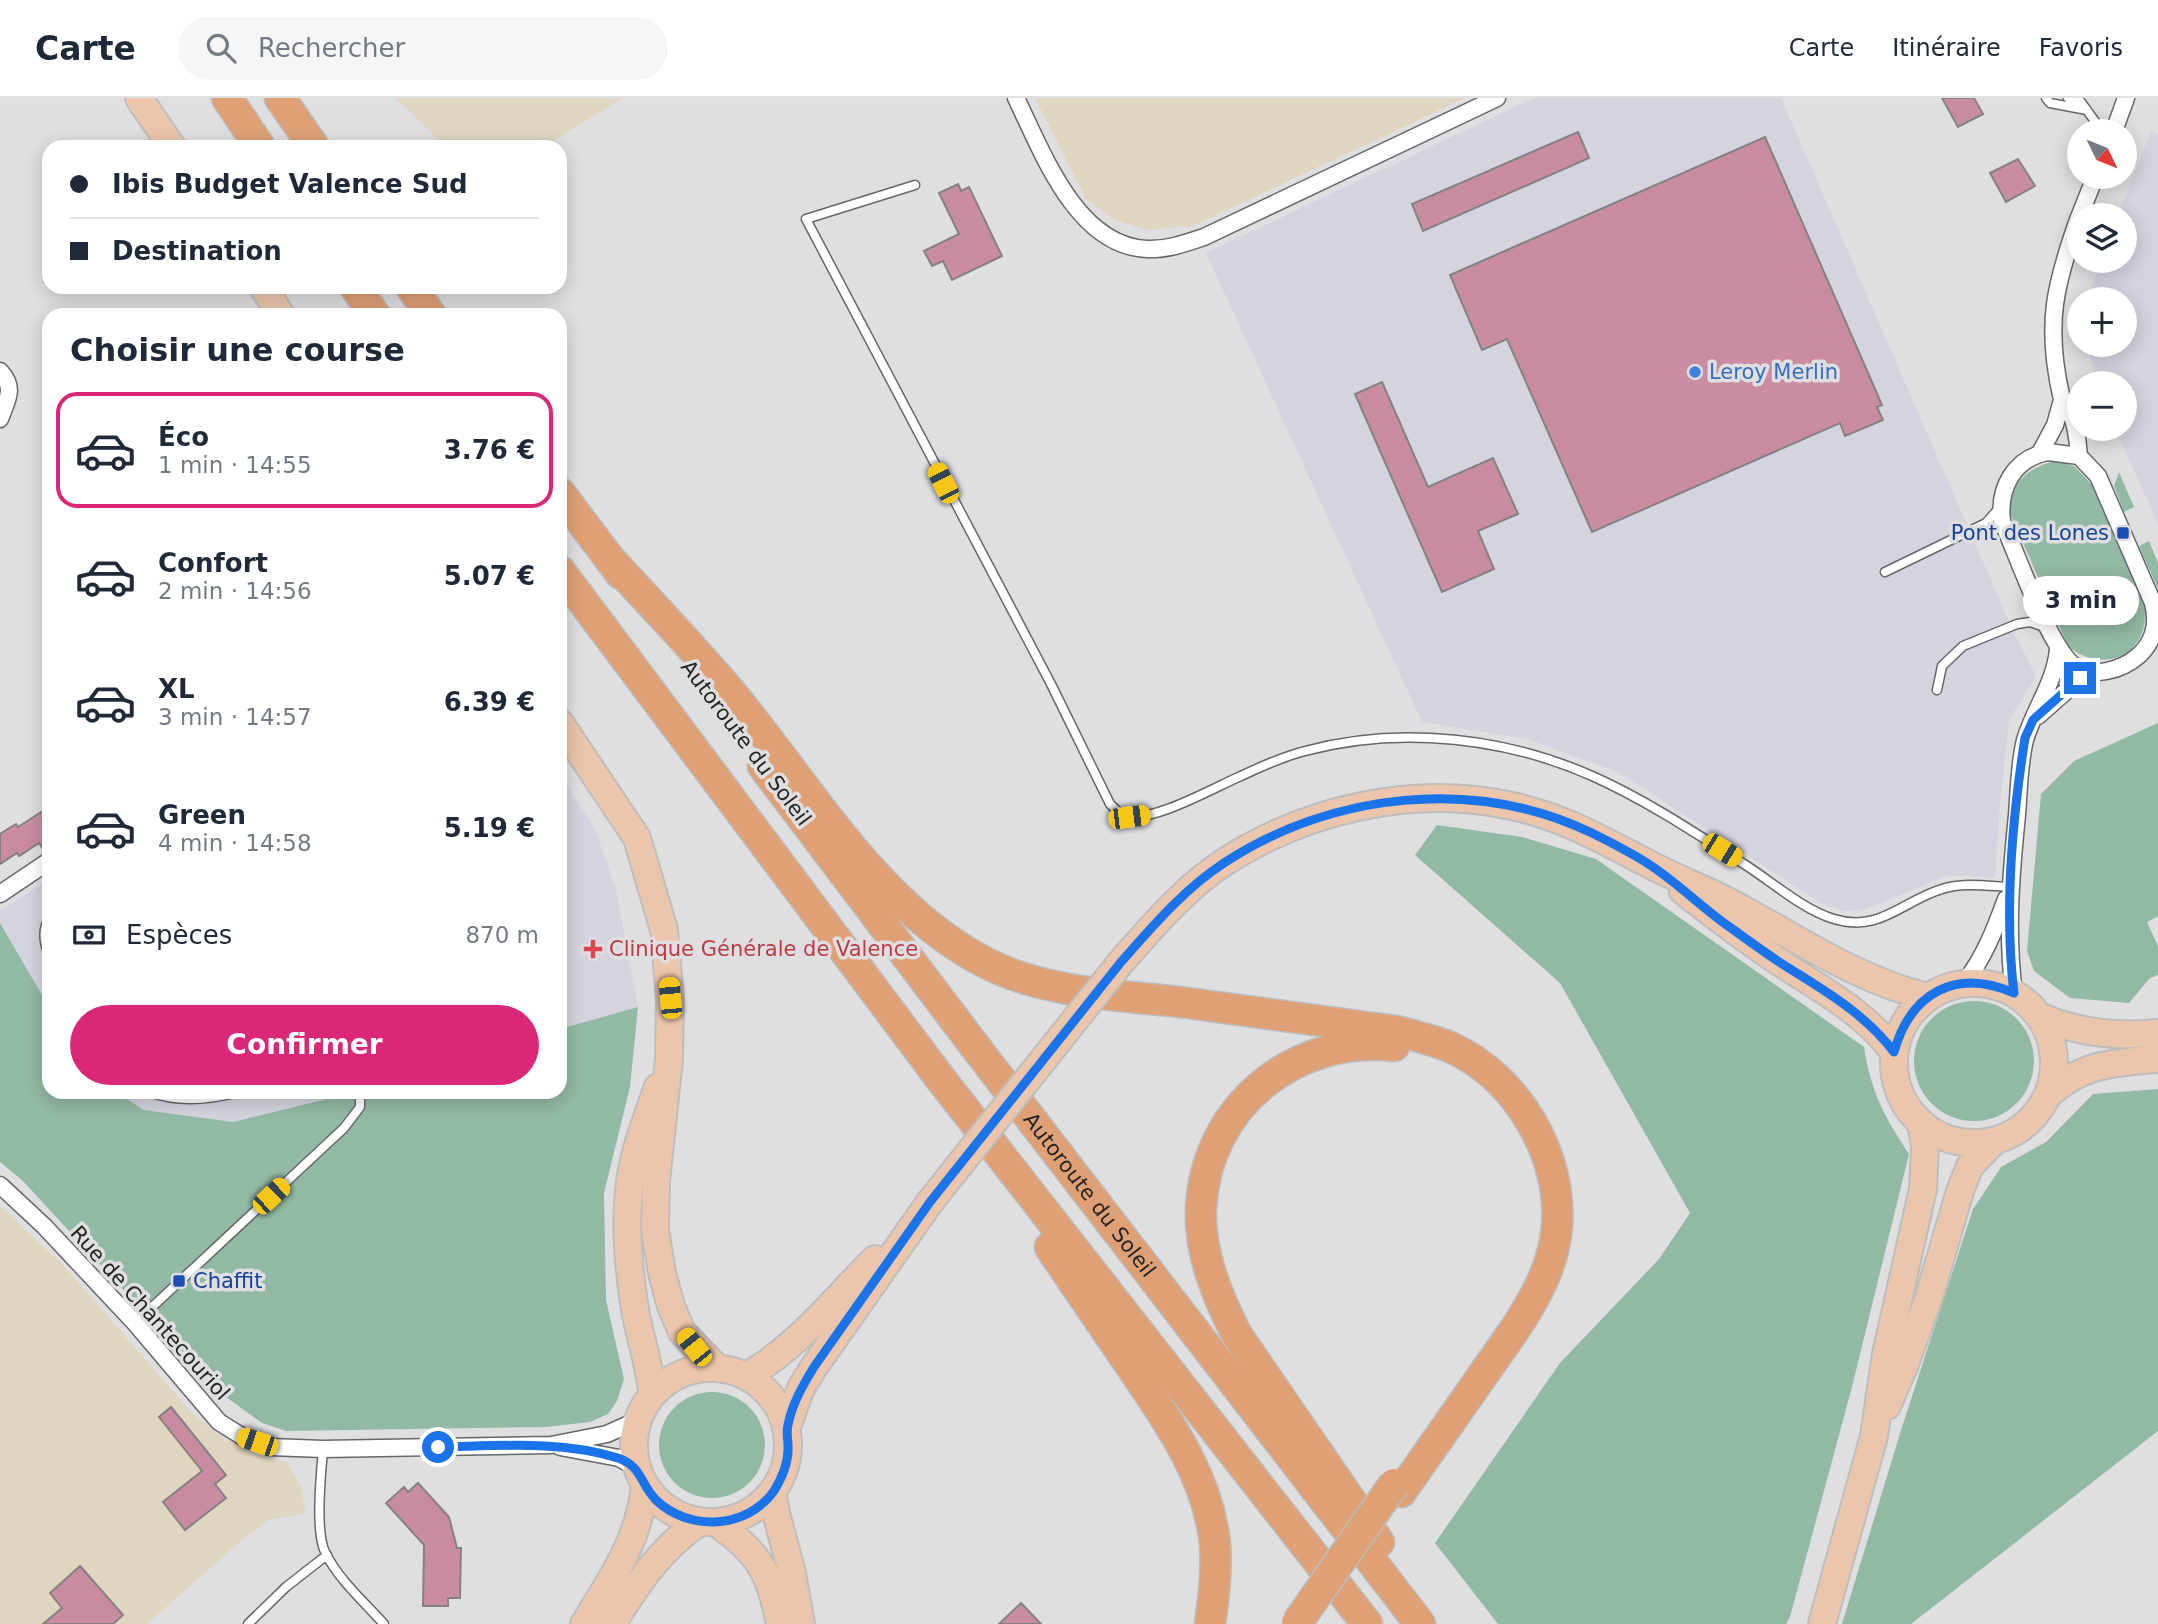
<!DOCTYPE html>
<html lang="fr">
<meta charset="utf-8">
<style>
:root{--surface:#fff;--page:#f6f6f7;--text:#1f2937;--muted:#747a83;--line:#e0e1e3;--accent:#db2777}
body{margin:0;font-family:"DejaVu Sans",sans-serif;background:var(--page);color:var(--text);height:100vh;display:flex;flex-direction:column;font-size:26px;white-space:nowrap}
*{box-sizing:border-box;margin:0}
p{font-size:23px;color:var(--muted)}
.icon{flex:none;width:38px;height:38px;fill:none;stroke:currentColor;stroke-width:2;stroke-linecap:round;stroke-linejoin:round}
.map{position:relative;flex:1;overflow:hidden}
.panel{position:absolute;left:42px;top:210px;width:525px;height:791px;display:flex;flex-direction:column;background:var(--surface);border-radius:21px;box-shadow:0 4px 18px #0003}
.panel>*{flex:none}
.hud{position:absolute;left:42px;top:42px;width:525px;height:154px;border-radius:21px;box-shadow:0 4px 18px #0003;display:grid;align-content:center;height:154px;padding:0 28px;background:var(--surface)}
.needle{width:46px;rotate:133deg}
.controls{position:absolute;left:2067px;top:21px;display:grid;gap:14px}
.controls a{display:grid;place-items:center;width:70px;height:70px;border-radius:50%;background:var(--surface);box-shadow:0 4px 18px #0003;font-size:35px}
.end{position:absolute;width:32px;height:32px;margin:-16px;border:9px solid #1a73e8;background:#fff;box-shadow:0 0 0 4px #fff}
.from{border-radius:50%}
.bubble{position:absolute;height:49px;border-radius:24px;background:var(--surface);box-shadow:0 4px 18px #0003;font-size:23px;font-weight:700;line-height:49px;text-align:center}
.car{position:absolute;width:21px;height:42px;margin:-21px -10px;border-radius:9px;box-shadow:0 0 5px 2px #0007;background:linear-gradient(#f5c518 24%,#345 0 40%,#f5c518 0 76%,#345 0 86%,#f5c518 0)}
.hud b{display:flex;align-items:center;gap:24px;height:66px;font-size:26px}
.hud b+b{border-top:2px solid var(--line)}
.hud i{width:18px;height:18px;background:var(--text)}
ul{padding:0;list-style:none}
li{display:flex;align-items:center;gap:21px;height:116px;margin:0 14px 10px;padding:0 14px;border:4px solid transparent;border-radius:21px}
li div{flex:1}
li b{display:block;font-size:26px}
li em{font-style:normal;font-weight:700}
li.current{border-color:var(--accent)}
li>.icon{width:63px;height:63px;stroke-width:1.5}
h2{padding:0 28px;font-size:32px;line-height:84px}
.pay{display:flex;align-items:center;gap:18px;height:77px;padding:0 28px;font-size:26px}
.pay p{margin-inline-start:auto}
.button{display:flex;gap:14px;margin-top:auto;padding:14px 28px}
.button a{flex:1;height:80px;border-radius:42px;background:var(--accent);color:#fff;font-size:28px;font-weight:700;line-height:80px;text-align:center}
header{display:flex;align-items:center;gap:42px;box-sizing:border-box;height:98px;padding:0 35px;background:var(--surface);border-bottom:2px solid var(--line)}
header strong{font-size:33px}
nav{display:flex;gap:38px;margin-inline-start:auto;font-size:24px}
.search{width:490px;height:63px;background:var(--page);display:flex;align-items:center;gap:18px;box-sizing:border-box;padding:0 24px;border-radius:38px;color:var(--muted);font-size:26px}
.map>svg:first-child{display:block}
.built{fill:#d3d4de}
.industrial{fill:#dfd5c0}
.green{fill:#92b9a4}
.building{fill:#c98ca0;stroke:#848182;stroke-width:2}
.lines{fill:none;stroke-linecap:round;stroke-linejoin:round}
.lane-casing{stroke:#666769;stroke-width:11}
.street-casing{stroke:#666769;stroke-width:19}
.primary-casing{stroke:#bdbdbd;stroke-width:30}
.highway-casing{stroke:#bdbdbd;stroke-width:33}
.lane{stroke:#fff;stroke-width:8}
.street{stroke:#fff;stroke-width:16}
.primary{stroke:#ecc6ac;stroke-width:26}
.highway{stroke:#dfa075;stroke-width:30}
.primary-bridge-casing{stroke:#bdbdbd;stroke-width:30;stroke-linecap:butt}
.highway-bridge-casing{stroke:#bdbdbd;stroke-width:33;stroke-linecap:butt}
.primary-bridge{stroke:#ecc6ac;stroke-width:26}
.highway-bridge{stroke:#dfa075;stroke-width:30}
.route{stroke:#1a73e8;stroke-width:9}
.shop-dot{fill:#3f7fe0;stroke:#dfdfe2;stroke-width:2.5}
.transit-dot{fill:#1a4fb4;stroke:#dfdfe2;stroke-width:2.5}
.health-dot{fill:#e0444e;stroke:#dfdfe2;stroke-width:2.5}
.labels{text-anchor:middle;stroke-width:7;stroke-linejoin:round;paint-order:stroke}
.shop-label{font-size:21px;fill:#366cbe;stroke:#dfdfe2;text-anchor:start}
.transit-label{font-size:21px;fill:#164399;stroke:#dfdfe2;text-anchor:end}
.street-label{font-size:21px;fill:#232324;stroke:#dfdfe2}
.health-label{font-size:21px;fill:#be3a42;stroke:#dfdfe2;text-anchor:start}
</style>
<header>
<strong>Carte</strong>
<div class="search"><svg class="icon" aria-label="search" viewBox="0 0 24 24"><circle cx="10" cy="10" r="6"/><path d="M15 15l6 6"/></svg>Rechercher</div>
<nav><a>Carte</a><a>Itinéraire</a><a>Favoris</a></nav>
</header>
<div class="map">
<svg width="2158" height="1526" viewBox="0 0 2158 1526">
<rect width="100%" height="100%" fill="#dfdfe2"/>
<path class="built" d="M 1534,0 L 1781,0 L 2014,535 L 2036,578 L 2009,622 L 1999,717 L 1995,780 L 1948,777 L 1867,811 L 1844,813 L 1824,807 L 1618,674 L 1527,641 L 1422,624 L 1206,155 Z
M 2151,33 L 2158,36 L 2158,425 L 2115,331 L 2124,331 L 2124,285 L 2097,285 L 2088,247 L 2124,247 L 2124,201 L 2088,201 L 2100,163 L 2124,163 L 2124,117 L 2118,117 Z
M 560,677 L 595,731 L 616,792 L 638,909 L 560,931 Z
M 49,781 L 49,909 L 0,825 L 0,813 Z
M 116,994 L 347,994 L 339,998 L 233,1024 L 144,1012 Z"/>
<path class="industrial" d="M 395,0 L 623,0 L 543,49 L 446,49 Z
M 1035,0 L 1465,0 L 1192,128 L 1148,132 L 1114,122 L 1086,101 Z
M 0,1108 L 64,1168 L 191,1314 L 217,1336 L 255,1356 L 287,1364 L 301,1389 L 306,1415 L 269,1422 L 242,1442 L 147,1526 L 0,1526 Z"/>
<path class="green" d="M 2051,364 L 2063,364 L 2075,369 L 2094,389 L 2145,509 C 2145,521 2145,533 2138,543 C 2122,568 2088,566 2068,548 L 2010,415 C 2009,387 2026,371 2051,364 Z
M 2119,374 L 2134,409 L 2124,414 L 2114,388 Z
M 2149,443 L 2158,465 L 2158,491 L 2139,448 Z
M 2158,625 L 2158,818 L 2147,824 L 2158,848 L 2158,877 L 2150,880 L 2129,905 L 2070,900 L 2034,873 L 2027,853 L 2041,696 L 2074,663 Z
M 1437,727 L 1522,739 L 1596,761 L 1864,949 C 1871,994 1884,1018 1909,1056 L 1852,1289 L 1790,1519 L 1786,1526 L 1498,1526 L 1435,1445 L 1560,1265 L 1659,1161 L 1690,1115 L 1560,885 L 1415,757 Z
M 0,825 L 49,909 L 49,994 L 116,994 L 144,1012 L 233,1024 L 339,998 L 347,994 L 560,994 L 560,931 L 638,909 L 630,989 L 604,1095 L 606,1202 L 624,1281 L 617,1303 L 608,1316 L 590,1324 L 546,1329 L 286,1333 L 262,1325 L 215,1291 L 22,1082 L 0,1064 Z
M1914 963a60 60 0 1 1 120 0a60 60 0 1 1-120 0Z
M 2158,991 L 2158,1333 L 1911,1526 L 1842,1526 L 1902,1329 L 1973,1111 L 2001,1069 L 2046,1044 L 2093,996 Z
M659 1347a53 53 0 1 1 106 0a53 53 0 1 1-106 0Z"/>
<path class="building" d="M 1942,0 L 1974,0 L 1983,16 L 1958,29 Z
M 1578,34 L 1589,60 L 1423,133 L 1412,106 Z
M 1765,39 L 1882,307 L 1877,309 L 1883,322 L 1845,338 L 1840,325 L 1592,434 L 1507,241 L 1482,252 L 1450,177 Z
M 2018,61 L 2035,88 L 2006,104 L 1990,75 Z
M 958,86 L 961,93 L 969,89 L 1002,158 L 952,182 L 943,163 L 932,168 L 924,153 L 959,136 L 939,95 Z
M 1382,284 L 1428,389 L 1493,360 L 1518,416 L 1478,433 L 1494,471 L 1442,494 L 1355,296 Z
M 49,709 L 49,753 L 45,754 L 39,745 L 19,758 L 17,755 L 0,766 L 0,736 L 16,726 L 18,729 Z
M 171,1309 L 226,1377 L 215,1386 L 226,1400 L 185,1432 L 163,1404 L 202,1373 L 159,1319 Z
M 418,1385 L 449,1419 L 457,1450 L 461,1450 L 460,1500 L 448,1500 L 448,1508 L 423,1508 L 424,1447 L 386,1405 L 404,1389 L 408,1394 Z
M 80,1468 L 123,1517 L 113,1526 L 43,1526 L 62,1510 L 50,1495 Z
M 1021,1505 L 1041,1526 L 999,1526 Z"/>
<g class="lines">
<g class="lane-casing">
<path id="lane" d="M 2046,0 L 2050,5 L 2087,12
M 2068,0 L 2081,8
M 2078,0 L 2102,33
M 915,87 L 806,121 L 1051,586 L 1110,706 C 1116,712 1120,716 1127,718 C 1154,724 1215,689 1241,678 C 1262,668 1282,659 1305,653 C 1346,642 1388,638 1430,640 C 1560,646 1638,698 1744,766 C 1771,783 1803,812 1834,821 C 1880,835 1902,803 1942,791 C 1963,784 1988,788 2010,789
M 1885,474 L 1986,425 L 2000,409
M 1937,592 L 1942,568 L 1963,548 L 2017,526 L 2030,524 L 2045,529
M 49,821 C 42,832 44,845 49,857
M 150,994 C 177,1005 212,1001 240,994
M 135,1225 L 344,1030 L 360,1009 L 360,994
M 323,1351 C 321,1375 315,1433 325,1454 C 338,1481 364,1504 384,1526
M 248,1526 L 286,1489 L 327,1457"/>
</g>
<g class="street-casing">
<path id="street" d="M 1016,0 C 1042,53 1076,148 1147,151 C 1167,152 1186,145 1204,139 L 1497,0
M 2114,33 L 2126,0
M 2080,117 L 2095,79
M 0,273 C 16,290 7,302 0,321
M 2048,354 L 2079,358 L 2098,378 L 2153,505 C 2158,525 2154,544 2138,558 C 2122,572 2092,581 2073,567 C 2048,546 2017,456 2002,423 C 1998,390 2014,360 2048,354 Z
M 2040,355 L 2055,327 L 2062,302
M 2079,358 C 2078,346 2077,333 2073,321 C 2069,312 2063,306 2061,297 C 2045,226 2055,186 2079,119
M 2038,618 L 2089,573
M 0,796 L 49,763
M 1964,885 C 1984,860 1995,831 2006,801
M 2014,895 C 2006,835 2011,776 2017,717 C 2019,692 2019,666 2025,642 C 2034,611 2056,583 2058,550
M 0,1087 L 44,1128 L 135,1225 L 219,1324 L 243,1339 L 270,1349 L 323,1351 L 551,1347 L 607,1336 L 638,1322
M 560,1349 L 619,1360 L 637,1370"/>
</g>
<g class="primary-casing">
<path id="primary" d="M 139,0 L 172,49
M 263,189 L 281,217
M 560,625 L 637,740 L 664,832 L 670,900 L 669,961 L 656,1083 L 655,1131 L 662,1175 L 671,1208 L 682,1234 L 716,1269
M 1683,793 C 1716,819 1749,844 1784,867 C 1824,893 1865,915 1894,954
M 1121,864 C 1152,829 1184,791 1223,765 C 1306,711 1414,686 1512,708 C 1563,719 1601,741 1647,765 C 1675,780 1705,791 1733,806 C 1797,840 1857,882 1928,899
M1894 965a80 80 0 1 1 160 0a80 80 0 1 1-160 0Z
M 2039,918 C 2077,935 2117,939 2158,935
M 2048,997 C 2083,965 2113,965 2158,961
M634 1347a77 77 0 1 1 154 0a77 77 0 1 1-154 0Z
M 747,1278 C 797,1249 835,1201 875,1161
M 652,1296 C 650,1267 640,1240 635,1212 C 629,1174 625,1131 629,1093 C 632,1058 646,1022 658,989
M 1887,1308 L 1905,1266 L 1929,1199 L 1960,1093 L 1970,1068 L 1994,1043
M 787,1329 L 801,1290 L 814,1269 L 930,1104
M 772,1395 L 776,1415 L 792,1475 L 801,1526
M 716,1425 C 761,1456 769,1474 780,1526
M 584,1526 C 613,1478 638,1445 645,1388
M 612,1526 C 636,1488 661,1449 700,1424
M 1822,1526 L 1874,1338 L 1886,1256 L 1923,1091 L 1925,1048 L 1921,1025"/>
</g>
<g class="highway-casing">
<g id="highway">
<path d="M 227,0 L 260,49"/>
<path d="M 280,0 L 314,49"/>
<path d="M 355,189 L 375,217"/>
<path d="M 411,189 L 431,217"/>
<path d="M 560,395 L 621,476"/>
<path d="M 610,461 C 649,504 690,546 728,591 C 807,684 875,809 988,866 C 1046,895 1117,897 1180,904 C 1252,913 1324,923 1396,933 C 1415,938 1434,942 1452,950 C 1517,980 1562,1056 1557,1128 C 1554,1167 1536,1199 1515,1231 L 1401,1394"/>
<path d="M 560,473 L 940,980 L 1367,1526"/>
<path id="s1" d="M 763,668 L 977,951 L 1420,1526"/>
<path d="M 1050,1149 C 1076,1188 1102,1226 1128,1264 C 1166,1320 1208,1377 1215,1446 C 1217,1473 1214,1500 1210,1526"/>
<path d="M 1379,1444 L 1237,1237 C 1217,1198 1199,1154 1201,1110 C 1206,1008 1295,937 1394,948"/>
</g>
</g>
<use href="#lane" class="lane"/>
<use href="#street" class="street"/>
<use href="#primary" class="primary"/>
<use href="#highway" class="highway"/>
<g class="primary-bridge-casing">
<path id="primary-bridge" d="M 930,1104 L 1121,864"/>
</g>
<g class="highway-bridge-casing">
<path id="highway-bridge" d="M 1297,1525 L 1394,1386"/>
</g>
<use href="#primary-bridge" class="primary-bridge"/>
<use href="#highway-bridge" class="highway-bridge"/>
</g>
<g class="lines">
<path class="route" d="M 438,1349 C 498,1348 561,1342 618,1360 C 642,1368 640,1386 656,1402 C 689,1434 747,1431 774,1393 C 782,1380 789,1364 788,1348 C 788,1341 786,1334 788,1327 C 792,1306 803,1287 814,1269 L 930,1104 L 1121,864 C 1152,829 1184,791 1224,765 C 1331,695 1474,678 1592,735 C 1610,744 1630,754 1647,765 C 1677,784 1702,810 1731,830 C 1749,843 1768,857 1787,869 C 1826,893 1866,917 1894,954 C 1911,894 1956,870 2014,895 C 2004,813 2012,722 2025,640 L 2033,622 L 2080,580"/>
</g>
<circle class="shop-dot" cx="1695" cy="274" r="7"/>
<g class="transit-dot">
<rect x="2116" y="428" width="14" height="14" rx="3.5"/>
<rect x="172" y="1176" width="14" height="14" rx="3.5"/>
</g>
<path class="health-dot" d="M589.5 840.5h7v7h7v7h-7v7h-7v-7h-7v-7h7z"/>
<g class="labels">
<g class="shop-label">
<text x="1709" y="281">Leroy Merlin</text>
</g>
<g class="transit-label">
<text x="2109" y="442">Pont des Lones</text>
<text x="193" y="1190" text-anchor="start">Chaffit</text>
</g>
<g class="street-label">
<text transform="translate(746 645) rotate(53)" y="7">Autoroute du Soleil</text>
<text dy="7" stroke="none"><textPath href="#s1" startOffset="539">Autoroute du Soleil</textPath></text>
<text transform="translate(150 1215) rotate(48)" y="7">Rue de Chantecouriol</text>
</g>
<g class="health-label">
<text x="609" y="858">Clinique Générale de Valence</text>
</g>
</g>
</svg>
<div class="controls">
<a><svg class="needle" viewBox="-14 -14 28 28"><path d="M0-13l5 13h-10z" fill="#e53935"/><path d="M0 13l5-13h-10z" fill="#747a83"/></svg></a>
<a><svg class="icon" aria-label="layers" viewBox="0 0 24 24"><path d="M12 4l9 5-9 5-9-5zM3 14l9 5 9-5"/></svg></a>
<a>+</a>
<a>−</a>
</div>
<i class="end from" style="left:438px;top:1349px"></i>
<i class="end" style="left:2080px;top:580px"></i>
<div class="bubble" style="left:2023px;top:478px;width:116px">3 min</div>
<i class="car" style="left:943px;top:385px;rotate:333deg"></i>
<i class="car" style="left:1129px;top:719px;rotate:83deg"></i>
<i class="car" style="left:1722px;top:752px;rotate:122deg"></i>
<i class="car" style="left:670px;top:900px;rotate:355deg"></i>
<i class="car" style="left:271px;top:1098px;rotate:47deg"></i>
<i class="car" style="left:694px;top:1249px;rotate:321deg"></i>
<i class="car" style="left:257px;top:1344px;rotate:289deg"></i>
<div class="hud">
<b><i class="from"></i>Ibis Budget Valence Sud</b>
<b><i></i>Destination</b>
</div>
<section class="panel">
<h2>Choisir une course</h2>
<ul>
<li class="current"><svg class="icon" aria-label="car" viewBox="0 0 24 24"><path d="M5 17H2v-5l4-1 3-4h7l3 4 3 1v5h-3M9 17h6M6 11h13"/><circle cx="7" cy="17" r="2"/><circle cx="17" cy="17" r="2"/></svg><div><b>Éco</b><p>1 min · 14:55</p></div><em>3.76 €</em></li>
<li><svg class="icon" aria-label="car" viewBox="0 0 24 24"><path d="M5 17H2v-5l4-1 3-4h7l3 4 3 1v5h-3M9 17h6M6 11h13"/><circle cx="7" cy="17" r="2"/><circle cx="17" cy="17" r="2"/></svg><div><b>Confort</b><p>2 min · 14:56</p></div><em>5.07 €</em></li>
<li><svg class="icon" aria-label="car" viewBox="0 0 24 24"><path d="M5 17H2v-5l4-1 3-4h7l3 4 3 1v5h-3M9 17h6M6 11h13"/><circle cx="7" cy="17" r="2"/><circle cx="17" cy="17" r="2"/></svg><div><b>XL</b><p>3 min · 14:57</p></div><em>6.39 €</em></li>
<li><svg class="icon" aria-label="car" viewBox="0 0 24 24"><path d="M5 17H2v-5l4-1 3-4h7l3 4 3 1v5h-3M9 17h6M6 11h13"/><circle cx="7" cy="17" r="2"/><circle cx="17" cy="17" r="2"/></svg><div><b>Green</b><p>4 min · 14:58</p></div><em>5.19 €</em></li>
</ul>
<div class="pay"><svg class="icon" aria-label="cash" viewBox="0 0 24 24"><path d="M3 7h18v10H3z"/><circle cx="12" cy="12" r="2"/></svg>Espèces<p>870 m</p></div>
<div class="button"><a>Confirmer</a></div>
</section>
</div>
